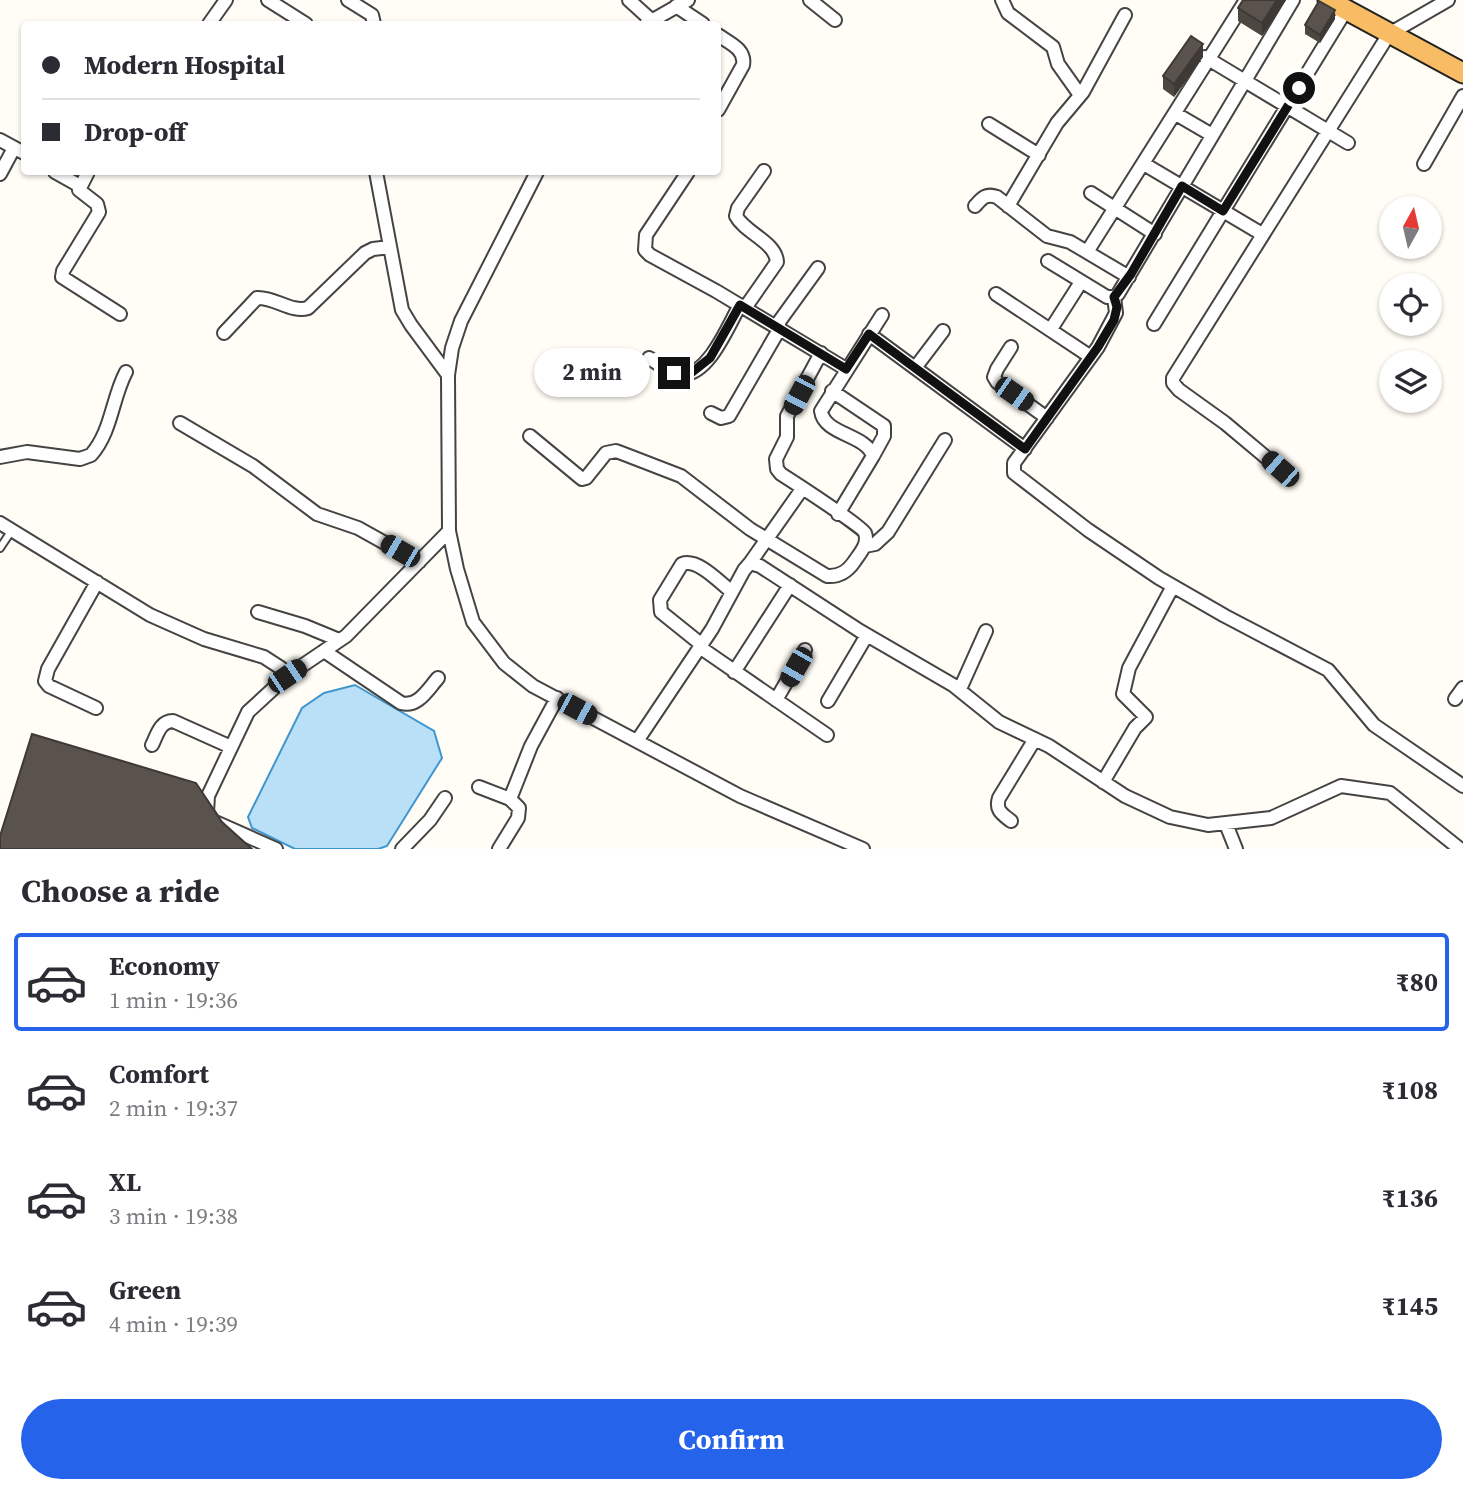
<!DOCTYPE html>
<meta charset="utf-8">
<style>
:root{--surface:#fff;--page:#f7f7f7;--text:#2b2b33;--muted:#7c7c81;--line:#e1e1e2;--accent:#2563eb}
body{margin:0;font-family:"Source Serif 4",serif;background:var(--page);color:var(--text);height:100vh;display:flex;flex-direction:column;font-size:26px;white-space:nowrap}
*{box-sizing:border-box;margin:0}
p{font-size:23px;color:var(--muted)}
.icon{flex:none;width:38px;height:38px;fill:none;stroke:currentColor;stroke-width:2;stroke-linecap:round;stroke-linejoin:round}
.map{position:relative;height:849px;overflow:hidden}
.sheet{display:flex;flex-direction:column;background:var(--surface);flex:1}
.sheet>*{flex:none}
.hud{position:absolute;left:21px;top:21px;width:700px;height:154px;border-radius:7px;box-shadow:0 2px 5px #0004;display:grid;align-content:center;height:154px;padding:0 21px;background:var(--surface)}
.needle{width:46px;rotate:8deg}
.fabs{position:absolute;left:1379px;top:196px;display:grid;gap:14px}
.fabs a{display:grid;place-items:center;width:63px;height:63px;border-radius:50%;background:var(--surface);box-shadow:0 2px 5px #0004;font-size:35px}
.end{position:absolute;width:32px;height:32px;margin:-16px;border:9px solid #111;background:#fff;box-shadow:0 0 0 4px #fff}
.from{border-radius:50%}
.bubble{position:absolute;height:49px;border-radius:24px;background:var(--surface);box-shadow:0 2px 5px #0004;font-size:23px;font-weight:700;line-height:49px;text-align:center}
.car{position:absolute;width:21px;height:42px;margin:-21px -10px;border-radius:9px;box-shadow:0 0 5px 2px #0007;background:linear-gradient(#222 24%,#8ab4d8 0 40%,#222 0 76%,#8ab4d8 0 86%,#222 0)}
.hud b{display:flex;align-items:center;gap:24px;height:66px;font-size:26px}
.hud b+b{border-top:2px solid var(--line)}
.hud i{width:18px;height:18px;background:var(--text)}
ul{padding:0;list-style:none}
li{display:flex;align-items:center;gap:21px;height:98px;margin:0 14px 10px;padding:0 7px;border:4px solid transparent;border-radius:7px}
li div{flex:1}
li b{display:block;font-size:26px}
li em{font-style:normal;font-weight:700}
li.on{border-color:var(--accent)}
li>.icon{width:63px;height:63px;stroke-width:1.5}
h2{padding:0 21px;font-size:32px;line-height:84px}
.cta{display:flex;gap:14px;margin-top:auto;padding:14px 21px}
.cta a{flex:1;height:80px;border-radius:42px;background:var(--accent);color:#fff;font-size:28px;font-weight:700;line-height:80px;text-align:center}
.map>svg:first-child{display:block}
.water{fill:#b9e0f7;stroke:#3f96cf;stroke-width:2}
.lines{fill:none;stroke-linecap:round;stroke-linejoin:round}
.service-casing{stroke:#444;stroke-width:10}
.minor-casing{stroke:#444;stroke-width:16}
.trunk-casing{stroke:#222;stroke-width:23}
.service{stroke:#fff;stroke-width:6}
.minor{stroke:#fff;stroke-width:12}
.trunk{stroke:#f7bc64;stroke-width:19}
.wall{fill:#4d4742}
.shaded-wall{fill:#3f3936}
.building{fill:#5a524d;stroke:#3f3936;stroke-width:2}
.route{stroke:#111;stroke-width:9}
</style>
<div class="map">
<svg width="1463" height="849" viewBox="0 0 1463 849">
<rect width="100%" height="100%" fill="#fffdf5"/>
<path class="water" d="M 355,685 L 434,731 L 442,758 L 387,846 L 378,849 L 295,849 L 252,828 L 248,817 L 302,708 L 324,693 Z"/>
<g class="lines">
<g class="service-casing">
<path id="service" d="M 0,548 L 12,530"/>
</g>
<g class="minor-casing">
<path id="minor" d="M 268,0 L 306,24
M 348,0 L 372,15 L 374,24
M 629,0 L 651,20
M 810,0 L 835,20
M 1002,0 L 1008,13 L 1053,47 L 1058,64 L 1080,95
M 676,6 L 703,24
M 209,24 L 226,0
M 646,24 L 688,0
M 718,35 C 729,43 746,49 743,65 L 718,110
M 1205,57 L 1348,143
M 1176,114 L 1212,135
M 989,124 L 1039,155
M 0,140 L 24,153
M 1144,164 L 1262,234
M 1424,164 L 1463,96
M 55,172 L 80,186
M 88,172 L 79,190 L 97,204 L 99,212 L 63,271 L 62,277 L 120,314
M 376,172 L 402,310 L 411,325 L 448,375
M 537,172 L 461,321 L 452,348 L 448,375 L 449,531 L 457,569 L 473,622 L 504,663 L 533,686 L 740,796 L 863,849
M 688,172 L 646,235 L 645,250 L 650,255 L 716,291 L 846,369
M 0,174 L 14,148
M 1091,193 L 1155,234
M 975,206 C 982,198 986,193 997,197 L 1047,236 L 1070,242 L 1129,277
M 1008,206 L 1057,123 L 1083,92 L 1125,15
M 1087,252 L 1246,0
M 1048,261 L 1107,297 L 1114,297 L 1118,294 L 1293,0
M 996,294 L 1091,357
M 1114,297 L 1116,313 L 1098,347 L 1014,463 L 1014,473 L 1088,530 L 1159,578 L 1225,616 L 1328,670 L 1374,725 L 1463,786
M 745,308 L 777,262 C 776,242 745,233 736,216 L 738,208 L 764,171
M 1154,324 L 1346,10
M 776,326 L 818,268
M 1051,329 L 1081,282
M 224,333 L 257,298 C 275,297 291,313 308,308 L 365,253 L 373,249 L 390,247
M 869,334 L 1025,449
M 1011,347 L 997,369 L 994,377 L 997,382 L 1047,418
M 649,358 C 659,364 671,374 683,374 C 709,375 729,324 740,305
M 915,368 L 943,331
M 832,391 L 884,426 L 884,436 L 873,456
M 711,413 L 721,418 L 729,416 L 780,328
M 180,423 L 253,466 L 317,514 L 358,528 L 419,562
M 530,436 L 582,479 L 586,478 L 606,453 L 616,451 L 624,454 L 681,476 L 750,529 L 827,576 C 839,577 847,572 854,562 C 860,553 869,544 865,533 C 863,527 792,481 781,474 L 777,469 L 776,459 L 787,437 L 787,416 L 821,353
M 0,457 L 27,452 L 80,459 L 91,455 C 112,431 112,398 126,372
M 1280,469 L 1225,423 L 1179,390 L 1173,383 L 1173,378 L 1389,34 L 1448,0
M 838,514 L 873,456 C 866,434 824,435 821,411 L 882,315
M 0,523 L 150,615 L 204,639 L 264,657 L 281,668 L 287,676
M 865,546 L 875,544 L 888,532 L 945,440
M 750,563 L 802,489
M 258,612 L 305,626 L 339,640
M 702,645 L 661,612 L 660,600 L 682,564 C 698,558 720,583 732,592
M 701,648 L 827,735
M 324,651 L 401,703 C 418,708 428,689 438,678
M 734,672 L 790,585
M 960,689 L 986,631
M 1455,699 L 1463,688
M 776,700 L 805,650
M 828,701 L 867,635
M 96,708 L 49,686 L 45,681 L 48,669 L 97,582
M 637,741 L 712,629 L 744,570 L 750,563 L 760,566 L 860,631 L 953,685 L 999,722 L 1049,746 L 1125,796 L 1170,817 L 1208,825 L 1271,818 L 1341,786 L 1390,793 L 1460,849
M 152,745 C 157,735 160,721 173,721 L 231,747
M 1103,782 L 1135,728 L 1146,717 L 1123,694 L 1129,668 L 1173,586
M 479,787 L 510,799 L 519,808 L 518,818 L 499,849
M 510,799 L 531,746 L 557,698
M 1011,821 C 1002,814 995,810 999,798 L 1035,739
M 1226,824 L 1236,849
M 276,849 L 213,821 L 207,812 L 208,796 L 248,712 L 287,676 L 346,636 L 449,531
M 402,849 L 430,820 L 445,798"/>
</g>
<g class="trunk-casing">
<path id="trunk" d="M 1328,0 L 1463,73"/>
</g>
<use href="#service" class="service"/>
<use href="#minor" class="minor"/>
<use href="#trunk" class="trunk"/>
</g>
<path class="wall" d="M 1243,0 L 1286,0 L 1262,36 L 1238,21 L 1238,8 Z
M 1335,19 L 1320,43 L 1305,34 L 1305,25 Z
M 1203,57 L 1174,97 L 1163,89 L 1163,76 Z"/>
<path class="shaded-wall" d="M 1277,0 L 1286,0 L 1262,36 L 1262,23 Z
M 1335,10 L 1335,19 L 1320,43 L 1320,35 Z
M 1203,44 L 1203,57 L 1174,97 L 1174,84 Z"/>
<path class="building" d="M 1243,0 L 1277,0 L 1262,23 L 1238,8 Z
M 1319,1 L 1335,10 L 1320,35 L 1305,25 Z
M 1191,36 L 1203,44 L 1174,84 L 1163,76 Z
M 32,734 L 196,783 L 222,822 L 252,849 L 0,849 L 0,836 Z"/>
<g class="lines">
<path class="route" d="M 674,373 L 691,373 L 710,358 L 740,305 L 846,369 L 869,334 L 1025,449 L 1098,347 L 1114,320 L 1117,307 L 1114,297 L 1131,274 L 1182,186 L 1223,211 L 1299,88"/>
</g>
</svg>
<div class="fabs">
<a><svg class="needle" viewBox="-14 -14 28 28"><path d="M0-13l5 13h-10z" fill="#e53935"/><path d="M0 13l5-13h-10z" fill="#7c7c81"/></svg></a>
<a><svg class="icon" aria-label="locate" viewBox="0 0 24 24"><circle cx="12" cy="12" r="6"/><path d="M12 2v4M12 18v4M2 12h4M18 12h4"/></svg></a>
<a><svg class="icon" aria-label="layers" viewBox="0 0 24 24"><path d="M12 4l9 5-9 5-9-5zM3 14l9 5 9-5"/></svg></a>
</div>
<i class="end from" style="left:1299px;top:88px"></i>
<i class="end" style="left:674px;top:373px"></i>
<div class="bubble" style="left:534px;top:348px;width:116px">2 min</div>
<i class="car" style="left:1014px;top:394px;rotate:125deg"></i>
<i class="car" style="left:799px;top:395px;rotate:208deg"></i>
<i class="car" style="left:1280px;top:469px;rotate:311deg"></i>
<i class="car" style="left:400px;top:551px;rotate:300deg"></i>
<i class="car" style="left:796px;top:667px;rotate:210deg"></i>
<i class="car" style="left:287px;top:676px;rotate:56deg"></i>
<i class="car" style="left:577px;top:709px;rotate:118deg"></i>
<div class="hud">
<b><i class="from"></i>Modern Hospital</b>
<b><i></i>Drop-off</b>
</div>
</div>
<section class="sheet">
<h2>Choose a ride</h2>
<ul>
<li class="on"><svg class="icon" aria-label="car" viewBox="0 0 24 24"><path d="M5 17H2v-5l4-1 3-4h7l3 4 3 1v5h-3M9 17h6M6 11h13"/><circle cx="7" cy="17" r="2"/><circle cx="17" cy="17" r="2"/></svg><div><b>Economy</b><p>1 min · 19:36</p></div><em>₹80</em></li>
<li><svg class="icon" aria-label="car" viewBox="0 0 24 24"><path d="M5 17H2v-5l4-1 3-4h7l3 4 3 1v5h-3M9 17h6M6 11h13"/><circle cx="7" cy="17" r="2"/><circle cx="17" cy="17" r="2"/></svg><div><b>Comfort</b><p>2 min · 19:37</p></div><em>₹108</em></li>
<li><svg class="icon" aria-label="car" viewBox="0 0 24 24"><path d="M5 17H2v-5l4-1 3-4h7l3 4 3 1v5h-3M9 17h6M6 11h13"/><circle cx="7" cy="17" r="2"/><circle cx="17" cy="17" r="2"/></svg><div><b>XL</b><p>3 min · 19:38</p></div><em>₹136</em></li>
<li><svg class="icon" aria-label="car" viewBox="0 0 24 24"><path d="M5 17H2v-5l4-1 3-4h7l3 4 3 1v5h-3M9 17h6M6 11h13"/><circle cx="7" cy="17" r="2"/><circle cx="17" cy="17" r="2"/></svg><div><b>Green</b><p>4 min · 19:39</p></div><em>₹145</em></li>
</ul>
<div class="cta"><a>Confirm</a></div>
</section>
